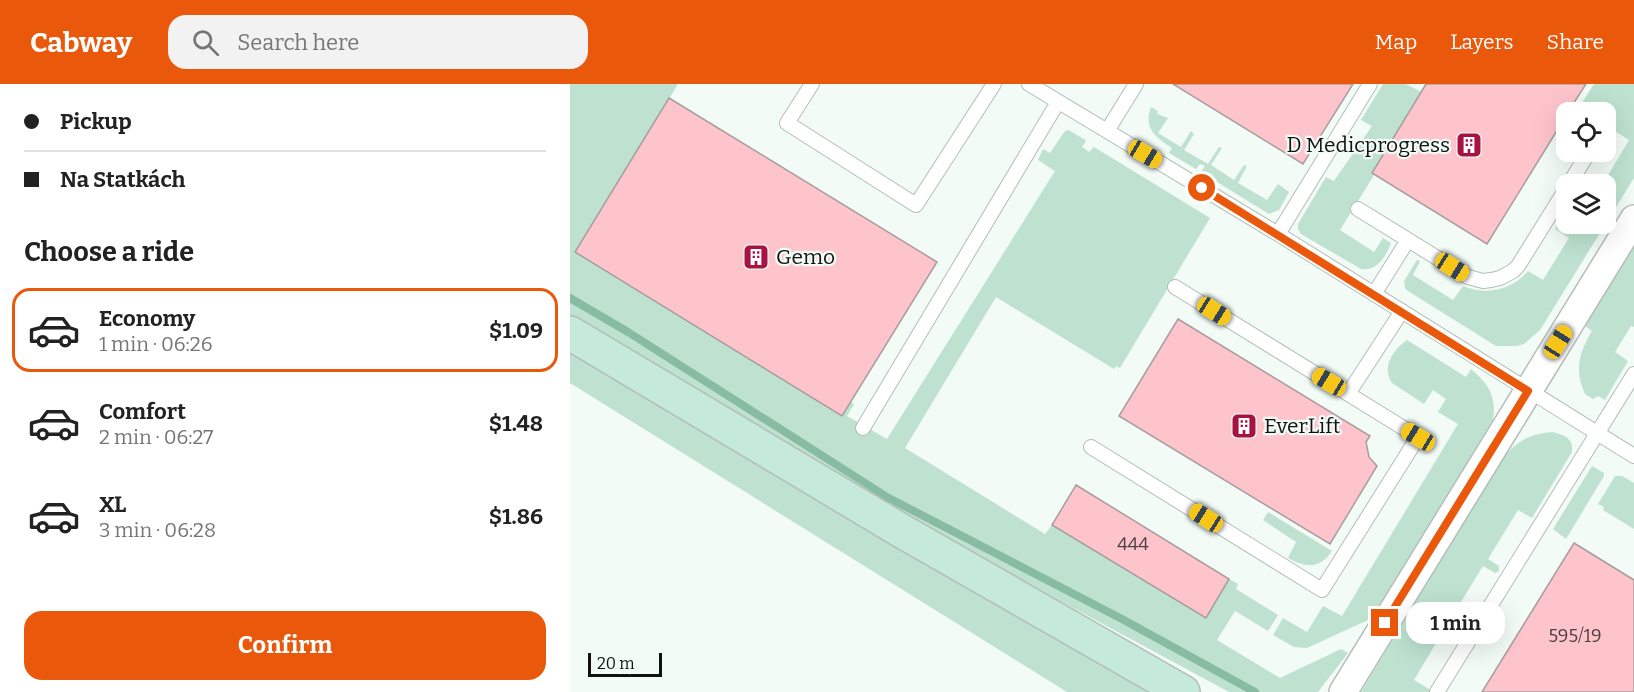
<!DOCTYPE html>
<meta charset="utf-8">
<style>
:root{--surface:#fff;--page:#f2f2f2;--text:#222;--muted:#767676;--line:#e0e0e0;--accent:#ea580c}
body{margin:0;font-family:Bitter,serif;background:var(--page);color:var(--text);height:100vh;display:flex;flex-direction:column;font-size:22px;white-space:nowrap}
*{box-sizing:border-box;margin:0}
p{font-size:20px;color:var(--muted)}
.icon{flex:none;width:33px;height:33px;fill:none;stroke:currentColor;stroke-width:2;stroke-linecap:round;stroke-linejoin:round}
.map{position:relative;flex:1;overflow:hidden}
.sheet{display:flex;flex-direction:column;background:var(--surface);width:570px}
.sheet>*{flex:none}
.banner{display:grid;align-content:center;height:132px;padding:0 24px;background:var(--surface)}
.fabs{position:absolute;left:986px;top:18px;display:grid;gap:12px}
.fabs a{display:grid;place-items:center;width:60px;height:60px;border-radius:12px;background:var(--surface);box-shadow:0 6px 24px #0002;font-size:30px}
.scale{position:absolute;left:18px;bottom:15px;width:74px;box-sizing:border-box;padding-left:6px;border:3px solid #101311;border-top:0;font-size:16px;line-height:21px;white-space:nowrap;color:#101311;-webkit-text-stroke:4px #f2fbf6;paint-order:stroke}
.end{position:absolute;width:27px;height:27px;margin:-14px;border:8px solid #ea580c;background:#fff;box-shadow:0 0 0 3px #fff}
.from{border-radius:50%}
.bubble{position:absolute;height:42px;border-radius:18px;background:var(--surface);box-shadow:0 6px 24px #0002;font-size:20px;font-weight:700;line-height:42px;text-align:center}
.car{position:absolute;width:18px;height:36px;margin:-18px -9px;border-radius:8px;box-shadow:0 0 4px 2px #0007;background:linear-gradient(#f5c518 24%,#345 0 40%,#f5c518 0 76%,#345 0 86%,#f5c518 0)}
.banner b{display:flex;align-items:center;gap:21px;height:57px;font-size:22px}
.banner b+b{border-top:2px solid var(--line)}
.banner i{width:15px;height:15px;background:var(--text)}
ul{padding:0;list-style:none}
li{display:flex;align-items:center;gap:18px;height:84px;margin:0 12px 9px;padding:0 12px;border:3px solid transparent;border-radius:18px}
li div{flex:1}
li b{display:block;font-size:22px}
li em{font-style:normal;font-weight:700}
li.selected{border-color:var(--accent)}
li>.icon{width:54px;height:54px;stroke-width:1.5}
h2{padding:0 24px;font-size:27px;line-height:72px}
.primary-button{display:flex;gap:12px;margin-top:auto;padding:12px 24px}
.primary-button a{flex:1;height:69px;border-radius:18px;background:var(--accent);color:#fff;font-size:24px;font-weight:700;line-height:69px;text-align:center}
header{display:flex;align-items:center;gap:36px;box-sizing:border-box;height:84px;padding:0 30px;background:var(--accent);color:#fff}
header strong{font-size:28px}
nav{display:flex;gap:33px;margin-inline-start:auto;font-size:21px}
.search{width:420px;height:54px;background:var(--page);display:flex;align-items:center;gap:15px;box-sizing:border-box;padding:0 21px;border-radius:18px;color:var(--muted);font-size:22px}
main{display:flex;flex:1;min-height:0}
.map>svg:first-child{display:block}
.green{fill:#bee2cf}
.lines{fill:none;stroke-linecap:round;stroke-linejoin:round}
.stream{stroke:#88bca2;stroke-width:8}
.building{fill:#fec4cb;stroke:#a79d9e;stroke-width:1.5}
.service-casing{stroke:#b4bdb8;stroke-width:16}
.minor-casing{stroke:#b4bdb8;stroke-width:30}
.secondary-casing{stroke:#b4bdb8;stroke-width:36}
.service{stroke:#fff;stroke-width:14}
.minor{stroke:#fff;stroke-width:27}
.secondary{stroke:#c5e9da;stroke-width:33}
.route{stroke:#ea580c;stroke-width:8}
.labels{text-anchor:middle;stroke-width:4.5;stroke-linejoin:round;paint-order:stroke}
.number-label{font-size:18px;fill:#4c3f40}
.poi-label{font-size:21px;fill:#101311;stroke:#f2fbf6;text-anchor:start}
</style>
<header>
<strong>Cabway</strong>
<div class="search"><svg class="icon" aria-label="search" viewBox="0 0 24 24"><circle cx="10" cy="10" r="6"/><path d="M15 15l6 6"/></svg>Search here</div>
<nav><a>Map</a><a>Layers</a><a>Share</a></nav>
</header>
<main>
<section class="sheet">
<div class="banner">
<b><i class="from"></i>Pickup</b>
<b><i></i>Na Statkách</b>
</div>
<h2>Choose a ride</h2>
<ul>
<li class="selected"><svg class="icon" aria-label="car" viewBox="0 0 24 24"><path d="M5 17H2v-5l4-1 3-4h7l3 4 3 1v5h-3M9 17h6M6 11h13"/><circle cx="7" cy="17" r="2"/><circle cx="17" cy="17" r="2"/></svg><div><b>Economy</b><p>1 min · 06:26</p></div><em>$1.09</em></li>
<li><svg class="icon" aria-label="car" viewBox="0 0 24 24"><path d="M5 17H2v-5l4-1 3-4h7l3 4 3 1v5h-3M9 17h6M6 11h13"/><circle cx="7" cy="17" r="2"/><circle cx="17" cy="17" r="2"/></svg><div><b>Comfort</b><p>2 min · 06:27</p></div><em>$1.48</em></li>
<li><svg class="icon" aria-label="car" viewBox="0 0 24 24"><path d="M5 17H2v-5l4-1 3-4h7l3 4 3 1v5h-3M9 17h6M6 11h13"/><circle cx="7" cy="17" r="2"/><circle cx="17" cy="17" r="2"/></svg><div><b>XL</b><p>3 min · 06:28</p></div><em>$1.86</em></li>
</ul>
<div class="primary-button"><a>Confirm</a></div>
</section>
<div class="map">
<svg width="1064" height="608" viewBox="0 0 1064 608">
<rect width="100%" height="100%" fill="#f2fbf6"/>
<path class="green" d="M 0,0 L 108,0 L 5,168 L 272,332 L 281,318 L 284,320 L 277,332 L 317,355 L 485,87 L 468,76 L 473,65 L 480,69 L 495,47 L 498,46 L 514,55 L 516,57 L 512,63 L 519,68 L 524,63 L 640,134 L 550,284 L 546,282 L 544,285 L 426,213 L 335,364 L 475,450 L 482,441 L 635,534 L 659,495 L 668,500 L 666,505 L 708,531 L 698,547 L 665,527 L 647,556 L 710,594 L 771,565 L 778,569 L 748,608 L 659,608 L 453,497 L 228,369 L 0,232 Z
M 813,0 L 836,0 L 851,8 L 802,89 L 804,91 L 770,146 L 804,168 L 813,154 L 821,159 C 816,173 807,187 791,185 L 731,150 L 728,145 L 728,140 L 756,93 L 764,97 L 802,42 L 791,36 Z
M 1024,0 L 1064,0 L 1064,94 L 970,246 L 954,260 L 946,262 L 926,262 L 838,207 L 835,204 L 834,197 L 847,176 L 850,177 L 843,191 L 883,216 L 893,202 C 915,212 943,206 958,187 L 973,196 L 999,154 L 985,145 L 988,139 L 1003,146 L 1007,140 L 1035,140 L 1035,100 L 1022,100 L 1016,97 L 1016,92 L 1020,90 L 1034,98 L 1059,56 L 1035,41 L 1035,28 L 1014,28 L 1008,25 Z
M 581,23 L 588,27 L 587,30 L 598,34 L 588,49 L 611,63 L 621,47 L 624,50 L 614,66 L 638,80 L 649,63 L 652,64 L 641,81 L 664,96 L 674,81 L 677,82 L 668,99 L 697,116 L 708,100 L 719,108 L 709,126 L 699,130 L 694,127 L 631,88 L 635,82 L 630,80 L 626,85 L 599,69 L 602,64 C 586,53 573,45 581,23 Z
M 1064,162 L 1064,243 L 1061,242 L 1045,268 L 1058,277 L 1035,316 L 1028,312 L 1023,315 L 1015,310 C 1004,287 1009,268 1022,247 L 1015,242 Z
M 837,256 L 896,293 L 901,285 C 918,299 927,313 923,336 L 816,511 L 798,536 L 737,564 L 724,563 L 703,551 L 713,534 L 737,548 L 753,522 L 772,532 L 888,340 L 868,328 L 876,315 L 863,306 L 854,320 L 822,299 C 811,283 823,266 837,256 Z
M 0,269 L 86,317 L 580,608 L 497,608 L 0,299 Z
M 982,348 C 994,351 1004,354 1002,368 L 962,434 L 948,426 L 918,475 L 929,482 L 929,487 L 925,489 L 913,482 L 883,531 L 894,539 L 895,543 L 890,546 L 878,539 L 844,596 L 864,608 L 791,608 L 933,374 C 947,357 960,350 982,348 Z
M 1022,382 L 1034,389 L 1034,392 L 996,455 L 983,445 Z
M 1045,392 L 1052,392 L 1064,399 L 1064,445 L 1033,426 L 1034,423 L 1028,420 Z
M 698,428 L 762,467 C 750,485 736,484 718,474 L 726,458 L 693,436 Z"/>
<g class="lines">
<path class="stream" d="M 0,214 L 58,248 L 317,413 L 552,535 L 685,608"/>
</g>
<path class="building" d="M 603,0 L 783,0 L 733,80 Z
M 856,0 L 1016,0 L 998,28 L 996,28 L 996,32 L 917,160 L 802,89 Z
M 99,14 L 367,178 L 272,332 L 5,168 Z
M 608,235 L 800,352 L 796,358 L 799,373 L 807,382 L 760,460 L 549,332 Z
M 506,401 L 659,495 L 636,534 L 482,441 Z
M 1004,459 L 1064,496 L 1064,608 L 912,608 Z"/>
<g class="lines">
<g class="service-casing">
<path id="service" d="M 242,0 L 217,39 L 346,121 L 424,0
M 459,0 L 708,150 L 1064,372
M 537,47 L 566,0
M 999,100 L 1019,68
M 788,125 L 898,193 L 913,197 L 921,196 L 930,194 L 943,187 L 948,182 L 996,105
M 708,150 L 800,0
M 804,210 L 838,156
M 778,310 L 832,227
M 293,344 L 488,18
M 521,363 L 752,506 L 848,353 L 605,203
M 867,608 L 1064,290"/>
</g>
<g class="minor-casing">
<path id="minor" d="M 773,608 L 1064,135"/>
</g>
<g class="secondary-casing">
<path id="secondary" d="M 0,249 L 330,446 L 613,608"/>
</g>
<use href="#service" class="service"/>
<use href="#minor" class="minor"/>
<use href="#secondary" class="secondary"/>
</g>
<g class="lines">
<path class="route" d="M 632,104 L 958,307 L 815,539"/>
</g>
<defs>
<g id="building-square" transform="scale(1.35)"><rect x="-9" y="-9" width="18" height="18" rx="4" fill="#a81243" stroke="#f2fbf6"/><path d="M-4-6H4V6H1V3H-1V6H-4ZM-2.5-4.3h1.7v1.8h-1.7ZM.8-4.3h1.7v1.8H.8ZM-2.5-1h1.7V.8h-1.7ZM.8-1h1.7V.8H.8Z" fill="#fff"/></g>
</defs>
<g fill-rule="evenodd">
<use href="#building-square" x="899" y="61"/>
<use href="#building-square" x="186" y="173"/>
<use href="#building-square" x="674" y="342"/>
</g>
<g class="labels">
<g class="number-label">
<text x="563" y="466">444</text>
<text x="1005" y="558">595/19</text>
</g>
<g class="poi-label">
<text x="880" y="68" text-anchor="end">D Medicprogress</text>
<text x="206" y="180">Gemo</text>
<text x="694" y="349">EverLift</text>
</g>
</g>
</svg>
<div class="fabs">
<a><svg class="icon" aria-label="locate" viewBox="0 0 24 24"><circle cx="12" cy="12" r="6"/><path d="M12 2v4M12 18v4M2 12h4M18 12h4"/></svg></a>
<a><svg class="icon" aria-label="layers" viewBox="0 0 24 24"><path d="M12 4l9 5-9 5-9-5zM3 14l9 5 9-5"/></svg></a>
</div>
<div class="scale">20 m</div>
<i class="end from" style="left:632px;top:104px"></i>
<i class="end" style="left:815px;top:539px"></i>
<div class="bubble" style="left:836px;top:518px;width:99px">1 min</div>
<i class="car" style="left:575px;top:70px;rotate:121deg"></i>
<i class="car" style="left:882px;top:183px;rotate:122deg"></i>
<i class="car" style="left:644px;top:227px;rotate:122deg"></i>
<i class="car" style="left:988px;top:258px;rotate:32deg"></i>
<i class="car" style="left:759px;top:298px;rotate:301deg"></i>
<i class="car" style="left:848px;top:353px;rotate:301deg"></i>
<i class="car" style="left:636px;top:434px;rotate:302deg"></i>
</div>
</main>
